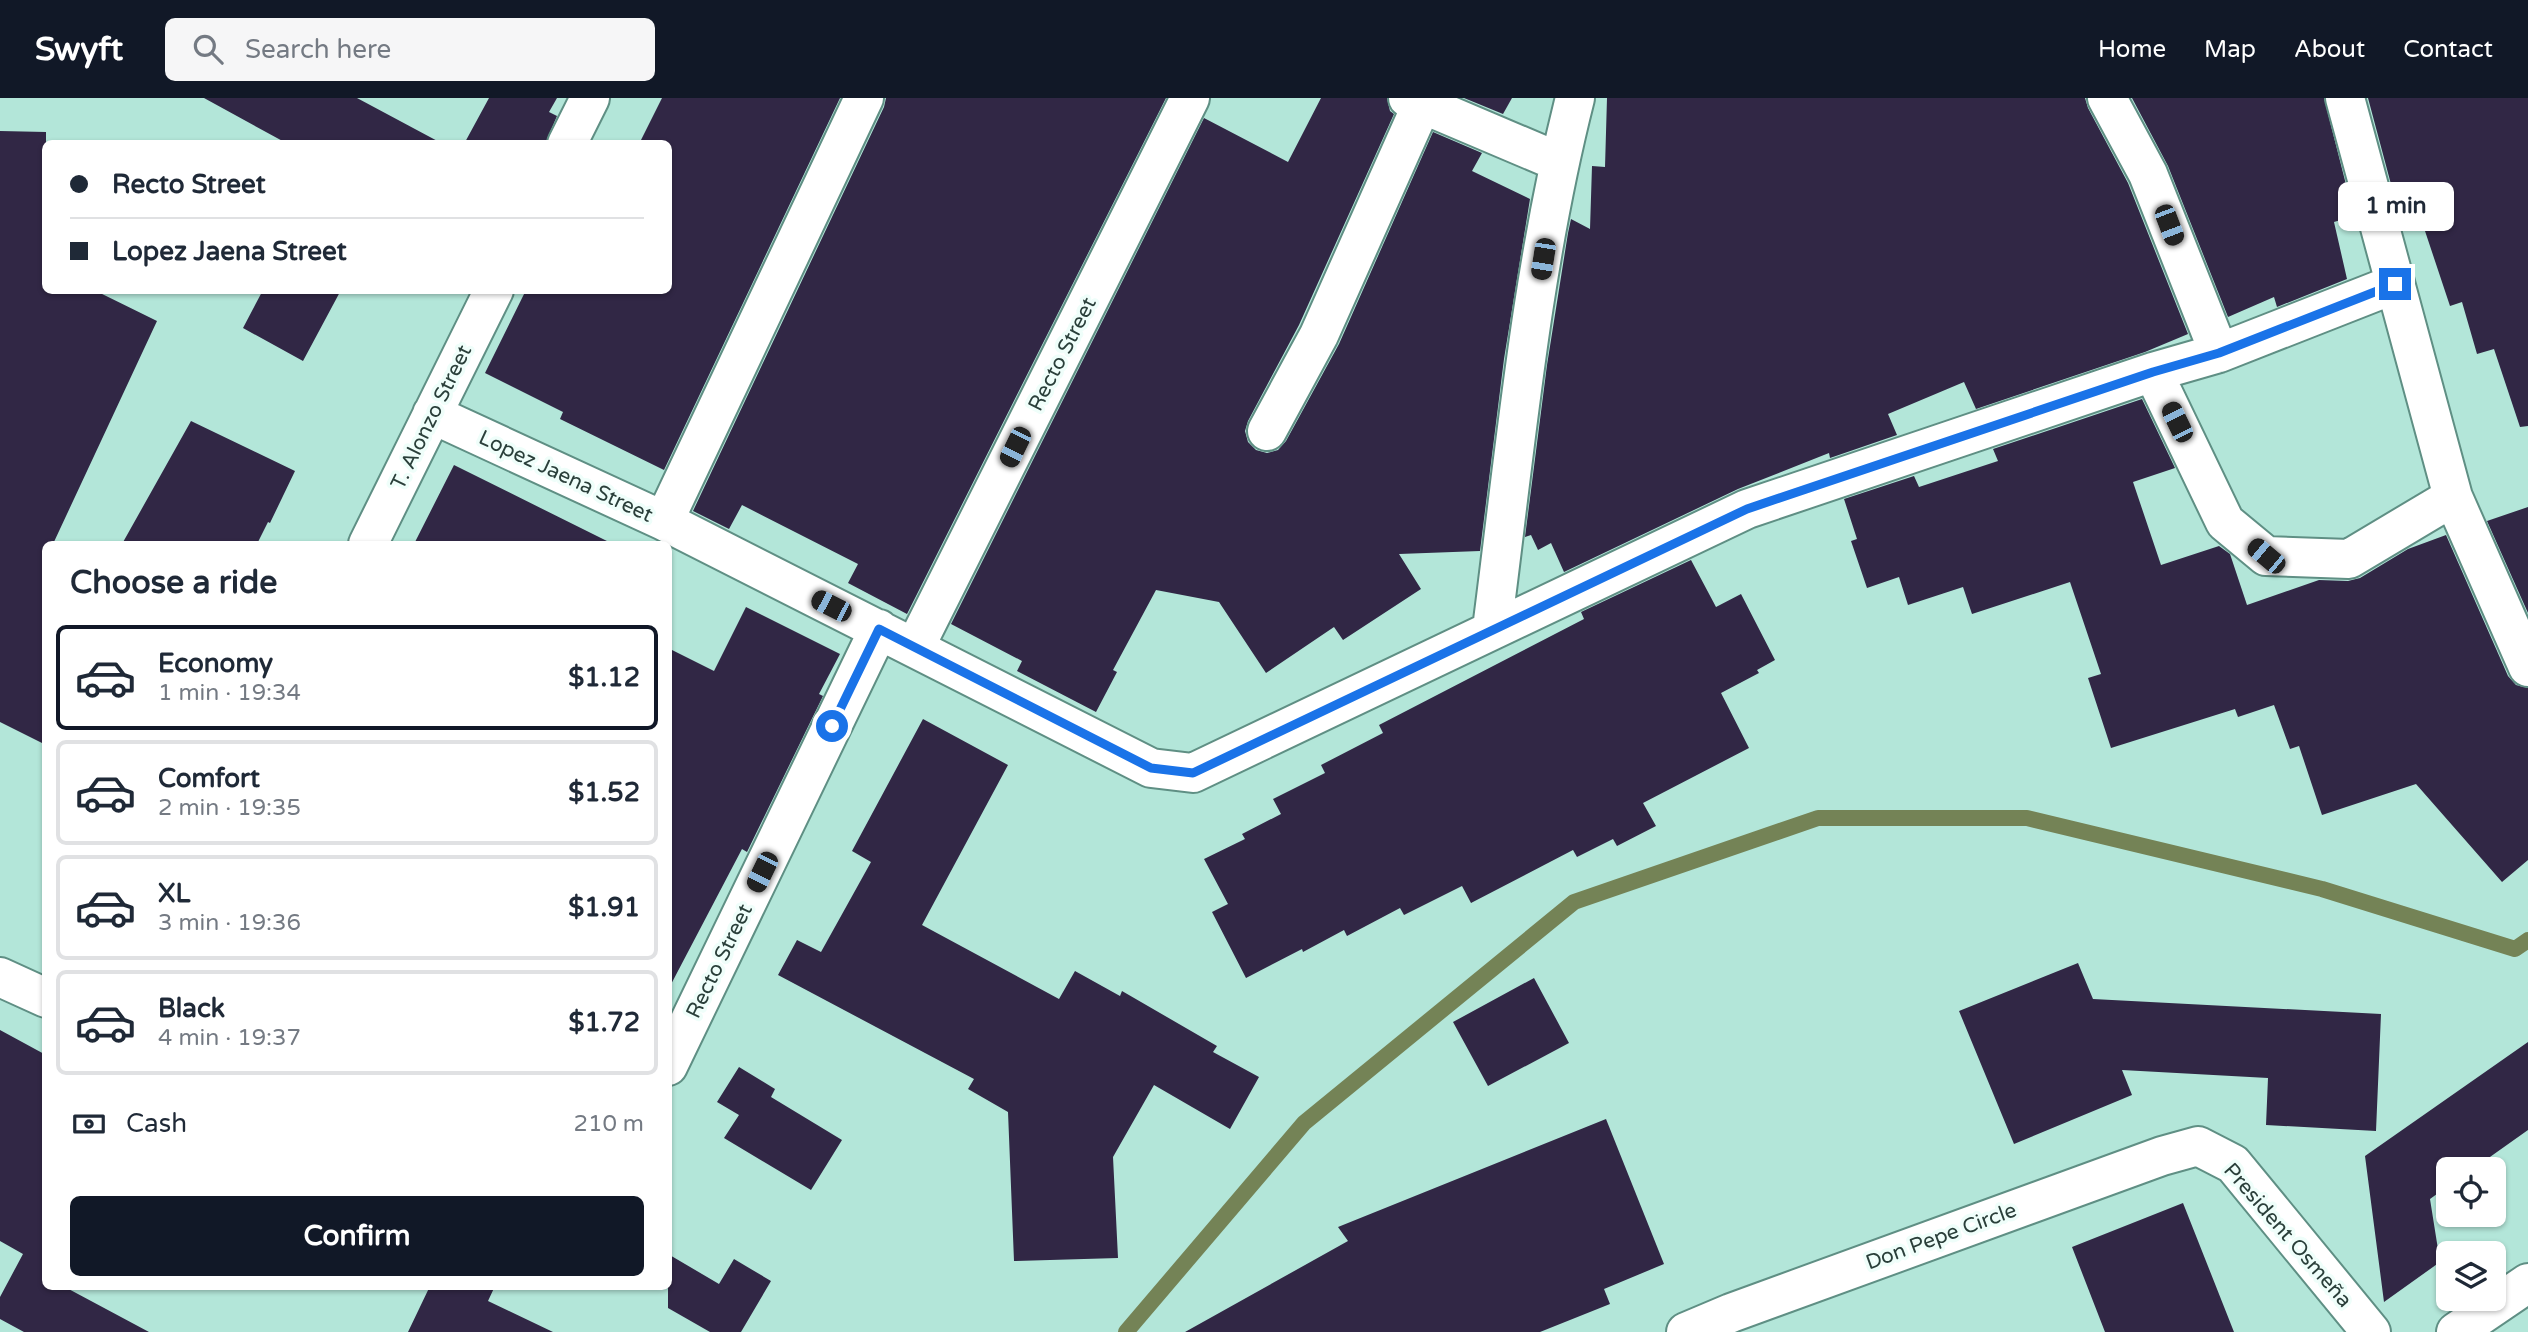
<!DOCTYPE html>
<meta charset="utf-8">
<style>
:root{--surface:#fff;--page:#f6f6f7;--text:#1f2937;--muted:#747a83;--line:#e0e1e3;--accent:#111827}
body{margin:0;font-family:"Varela Round",sans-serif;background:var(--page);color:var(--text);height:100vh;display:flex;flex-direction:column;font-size:26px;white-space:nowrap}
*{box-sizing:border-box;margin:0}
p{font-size:23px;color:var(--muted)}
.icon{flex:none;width:38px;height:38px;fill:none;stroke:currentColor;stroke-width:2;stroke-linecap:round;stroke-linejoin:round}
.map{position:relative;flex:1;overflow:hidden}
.side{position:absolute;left:42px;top:443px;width:630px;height:749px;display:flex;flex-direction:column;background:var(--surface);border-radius:10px;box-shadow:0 2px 5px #0004}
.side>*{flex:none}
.top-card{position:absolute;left:42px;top:42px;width:630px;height:154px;border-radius:10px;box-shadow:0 2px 5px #0004;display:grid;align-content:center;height:154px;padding:0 28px;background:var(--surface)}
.buttons{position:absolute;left:2436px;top:1059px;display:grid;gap:14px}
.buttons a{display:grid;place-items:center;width:70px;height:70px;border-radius:10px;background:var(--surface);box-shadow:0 2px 5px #0004;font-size:35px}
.end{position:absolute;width:32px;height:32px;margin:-16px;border:9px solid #1a73e8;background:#fff;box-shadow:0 0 0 4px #fff}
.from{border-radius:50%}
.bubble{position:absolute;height:49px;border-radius:10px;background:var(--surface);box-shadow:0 2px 5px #0004;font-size:23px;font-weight:700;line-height:49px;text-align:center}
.car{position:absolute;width:21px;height:42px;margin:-21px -10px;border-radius:9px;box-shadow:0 0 5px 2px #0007;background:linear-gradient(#222 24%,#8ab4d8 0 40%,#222 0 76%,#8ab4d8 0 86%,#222 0)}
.top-card b{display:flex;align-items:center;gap:24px;height:66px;font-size:26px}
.top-card b+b{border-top:2px solid var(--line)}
.top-card i{width:18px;height:18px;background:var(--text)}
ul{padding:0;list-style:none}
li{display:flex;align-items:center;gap:21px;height:105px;margin:0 14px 10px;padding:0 14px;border:4px solid var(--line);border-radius:10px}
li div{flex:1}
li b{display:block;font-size:26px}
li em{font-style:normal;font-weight:700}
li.selected{border-color:var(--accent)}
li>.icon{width:63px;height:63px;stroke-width:1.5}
h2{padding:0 28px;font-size:32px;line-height:84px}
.pay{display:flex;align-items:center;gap:18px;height:77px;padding:0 28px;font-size:26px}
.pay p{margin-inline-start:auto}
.action{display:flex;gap:14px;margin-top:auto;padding:14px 28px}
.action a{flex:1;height:80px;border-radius:10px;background:var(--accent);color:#fff;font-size:28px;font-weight:700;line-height:80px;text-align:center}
header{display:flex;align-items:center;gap:42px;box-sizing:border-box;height:98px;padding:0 35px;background:var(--accent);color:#fff}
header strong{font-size:33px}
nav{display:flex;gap:38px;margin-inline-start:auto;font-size:24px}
.search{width:490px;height:63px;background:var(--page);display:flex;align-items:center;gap:18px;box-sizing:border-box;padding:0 24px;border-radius:10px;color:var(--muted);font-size:26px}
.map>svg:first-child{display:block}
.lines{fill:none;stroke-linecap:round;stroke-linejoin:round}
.stream{stroke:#748356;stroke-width:16}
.building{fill:#312745}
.minor-casing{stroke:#5f8f84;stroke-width:42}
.minor{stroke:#fff;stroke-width:38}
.route{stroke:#1a73e8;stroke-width:9}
.labels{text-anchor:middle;stroke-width:7;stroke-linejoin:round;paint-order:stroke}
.street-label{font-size:21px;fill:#2a3f3a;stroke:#effefa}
</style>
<header>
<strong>Swyft</strong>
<div class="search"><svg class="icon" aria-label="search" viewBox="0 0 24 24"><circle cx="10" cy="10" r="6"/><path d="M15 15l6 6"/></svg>Search here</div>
<nav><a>Home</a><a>Map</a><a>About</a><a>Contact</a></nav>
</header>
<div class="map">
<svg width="2528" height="1234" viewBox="0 0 2528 1234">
<rect width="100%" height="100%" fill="#b3e6d9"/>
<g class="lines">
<path class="stream" d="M 1126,1234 L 1304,1025 L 1574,804 L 1818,720 L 2027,720 L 2322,791 L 2515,851 L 2528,842"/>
</g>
<path class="building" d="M 204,0 L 357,0 L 443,46 L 288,46 Z
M 489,0 L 557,0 L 549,14 L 557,18 L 545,46 L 464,46 Z
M 662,0 L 840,0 L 664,372 L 560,321 L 563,314 L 485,275 L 526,192 L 668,192 L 668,46 L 639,46 Z
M 886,0 L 1166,0 L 907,516 L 848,485 L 858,466 L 742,407 L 729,431 L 693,413 L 884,9 Z
M 1321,0 L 1387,0 L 1390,13 L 1394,16 L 1299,227 L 1248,323 L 1245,333 L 1248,344 L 1256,352 L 1267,355 L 1278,352 L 1286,343 L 1339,246 L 1433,34 L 1482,55 L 1472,73 L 1530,101 L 1504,261 L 1480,453 L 1399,456 L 1421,491 L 1343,542 L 1334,529 L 1266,575 L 1219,504 L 1156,492 L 1113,572 L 1117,574 L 1096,614 L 1017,573 L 1022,563 L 951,526 L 1204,20 L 1288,64 Z
M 1464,0 L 1512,0 L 1503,16 Z
M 1607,0 L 2085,0 L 2088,10 L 2128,85 L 2188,236 L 2145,254 L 1976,311 L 1964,284 L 1888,316 L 1897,337 L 1830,360 L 1829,355 L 1738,391 L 1564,474 L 1551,445 L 1538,452 L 1531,437 L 1525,439 L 1547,267 L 1568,135 L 1571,121 L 1590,131 L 1592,68 L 1605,69 Z
M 2132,0 L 2324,0 L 2354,118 L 2334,124 L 2347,181 L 2277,209 L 2274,199 L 2228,219 L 2168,68 Z
M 2368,0 L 2528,0 L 2528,328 L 2520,329 L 2494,251 L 2477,256 L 2462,204 L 2450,208 L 2414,100 L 2396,105 Z
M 0,33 L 46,34 L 46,192 L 94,192 L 157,223 L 53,446 L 46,446 L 46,647 L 0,624 Z
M 263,192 L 341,192 L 303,263 L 243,230 Z
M 2142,301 L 2175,370 L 2133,384 L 2161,467 L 2219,448 L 2230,456 L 2247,507 L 2319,482 L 2348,483 L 2360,480 L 2408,451 L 2446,437 L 2508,578 L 2516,587 L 2528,590 L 2528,762 L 2502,784 L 2416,686 L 2322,717 L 2299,648 L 2290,651 L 2274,607 L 2238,619 L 2235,611 L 2111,650 L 2088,580 L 2101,576 L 2070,484 L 1972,516 L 1963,489 L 1908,507 L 1899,479 L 1867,490 L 1851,443 L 1857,441 L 1844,401 L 1914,378 L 1919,389 L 1998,363 L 1993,351 Z
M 191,323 L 295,373 L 270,425 L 268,424 L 257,446 L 122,446 Z
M 454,367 L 613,446 L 414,446 Z
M 2528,409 L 2528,515 L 2487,423 Z
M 1691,462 L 1716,509 L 1741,496 L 1775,562 L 1757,572 L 1759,575 L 1721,595 L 1749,650 L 1643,705 L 1656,728 L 1617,748 L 1613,741 L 1577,759 L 1573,752 L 1471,805 L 1462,788 L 1404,817 L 1400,810 L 1347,838 L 1344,832 L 1303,854 L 1302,851 L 1246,880 L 1212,814 L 1228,806 L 1204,761 L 1245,741 L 1242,736 L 1281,716 L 1273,701 L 1325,675 L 1321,667 L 1383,635 L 1379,627 L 1584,521 L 1581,514 Z
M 746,509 L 840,556 L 819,596 L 823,598 L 747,754 L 742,751 L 668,892 L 668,550 L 714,573 Z
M 923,621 L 1008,667 L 922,827 L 1059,901 L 1075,873 L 1120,898 L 1122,893 L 1217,948 L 1213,954 L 1259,979 L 1230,1031 L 1154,987 L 1113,1059 L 1118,1160 L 1014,1163 L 1008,1014 L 968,991 L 974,981 L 778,877 L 797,842 L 821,854 L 871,764 L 852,753 Z
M 2078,865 L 2093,901 L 2381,916 L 2376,1033 L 2266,1027 L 2268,980 L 2122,972 L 2132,997 L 2014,1046 L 1959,913 Z
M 1534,880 L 1569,945 L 1488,988 L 1453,924 Z
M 0,932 L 46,957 L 46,1188 L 63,1188 L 149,1234 L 24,1234 L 0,1221 L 0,1199 L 23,1156 L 0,1143 Z
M 2528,944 L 2528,1032 L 2473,1071 L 2448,1071 L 2448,1088 L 2430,1101 L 2440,1164 L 2384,1204 L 2365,1058 Z
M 739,969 L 775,991 L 771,999 L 842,1042 L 811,1092 L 724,1040 L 739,1017 L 717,1004 Z
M 1606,1021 L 1664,1166 L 1604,1191 L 1610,1206 L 1540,1234 L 1185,1234 L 1348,1143 L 1338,1129 Z
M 2183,1105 L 2234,1234 L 2105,1234 L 2072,1149 Z
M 668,1156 L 719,1186 L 734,1161 L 771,1183 L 741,1234 L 710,1234 L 668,1210 Z
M 430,1188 L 495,1188 L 488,1203 L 553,1234 L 408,1234 Z"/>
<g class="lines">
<g class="minor-casing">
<path id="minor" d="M 1408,0 L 1559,64
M 2107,0 L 2148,76 L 2219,255
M 2345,0 L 2453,399 L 2528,569
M 567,46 L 590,0
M 2153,274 L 2225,424 L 2266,458 L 2349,461 L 2453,399
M 432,316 L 664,423 L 1151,670 L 1193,675 L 1747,411 L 2153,274 L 2219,255 L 2395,186
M 1267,333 L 1319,237 L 1422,6
M 664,423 L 864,0
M 368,446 L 494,192
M 1492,531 C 1515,354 1531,173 1575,0
M 915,549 L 1190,0
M 0,879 L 46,900
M 668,968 L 879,531
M 1686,1234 L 1731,1215 L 2162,1058 L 2198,1048 L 2233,1066 L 2371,1234
M 2456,1234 L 2528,1185"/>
</g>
<use href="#minor" class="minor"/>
</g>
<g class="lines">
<path class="route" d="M 832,628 L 879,531 L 1151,670 L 1193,675 L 1747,411 L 2153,274 L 2219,255 L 2395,186"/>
</g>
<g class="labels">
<g class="street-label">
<text transform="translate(1062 256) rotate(-63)" y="7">Recto Street</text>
<text transform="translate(431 319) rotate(-64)" y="7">T. Alonzo Street</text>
<text transform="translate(566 378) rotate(25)" y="7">Lopez Jaena Street</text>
<text transform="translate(719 863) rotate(-64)" y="7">Recto Street</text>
<text transform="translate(2288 1137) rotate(49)" y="7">President Osmeña</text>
<text transform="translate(1941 1138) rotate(-20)" y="7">Don Pepe Circle</text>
</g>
</g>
</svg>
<div class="buttons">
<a><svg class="icon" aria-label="locate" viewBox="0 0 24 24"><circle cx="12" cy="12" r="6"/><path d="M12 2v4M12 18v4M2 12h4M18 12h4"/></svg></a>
<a><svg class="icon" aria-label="layers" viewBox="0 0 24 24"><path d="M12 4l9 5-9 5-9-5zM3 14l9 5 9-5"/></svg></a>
</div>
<i class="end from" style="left:832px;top:628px"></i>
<i class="end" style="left:2395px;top:186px"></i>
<div class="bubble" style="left:2338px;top:84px;width:116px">1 min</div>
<i class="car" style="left:2169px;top:127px;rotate:159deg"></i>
<i class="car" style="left:1543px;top:161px;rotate:189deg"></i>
<i class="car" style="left:2177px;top:324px;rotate:334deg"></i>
<i class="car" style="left:1015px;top:349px;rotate:206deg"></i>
<i class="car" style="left:2266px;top:458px;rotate:310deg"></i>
<i class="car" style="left:831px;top:508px;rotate:297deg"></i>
<i class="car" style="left:762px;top:774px;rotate:206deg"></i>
<div class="top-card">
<b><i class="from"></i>Recto Street</b>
<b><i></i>Lopez Jaena Street</b>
</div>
<section class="side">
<h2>Choose a ride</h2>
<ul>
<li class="selected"><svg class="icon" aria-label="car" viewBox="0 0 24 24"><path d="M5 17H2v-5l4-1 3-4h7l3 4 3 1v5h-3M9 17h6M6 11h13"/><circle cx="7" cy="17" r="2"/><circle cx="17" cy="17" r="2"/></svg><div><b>Economy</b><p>1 min · 19:34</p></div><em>$1.12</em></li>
<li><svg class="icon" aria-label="car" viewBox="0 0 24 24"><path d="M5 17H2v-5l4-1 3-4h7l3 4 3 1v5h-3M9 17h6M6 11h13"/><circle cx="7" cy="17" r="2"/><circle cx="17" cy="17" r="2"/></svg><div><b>Comfort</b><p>2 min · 19:35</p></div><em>$1.52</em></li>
<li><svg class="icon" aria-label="car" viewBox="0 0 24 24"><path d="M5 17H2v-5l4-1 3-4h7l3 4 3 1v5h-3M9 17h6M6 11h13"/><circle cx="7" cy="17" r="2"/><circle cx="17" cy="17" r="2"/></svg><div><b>XL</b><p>3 min · 19:36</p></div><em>$1.91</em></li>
<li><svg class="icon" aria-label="car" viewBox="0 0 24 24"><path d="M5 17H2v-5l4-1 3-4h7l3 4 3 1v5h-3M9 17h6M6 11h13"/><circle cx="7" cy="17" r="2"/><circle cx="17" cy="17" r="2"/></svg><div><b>Black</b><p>4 min · 19:37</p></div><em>$1.72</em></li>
</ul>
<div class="pay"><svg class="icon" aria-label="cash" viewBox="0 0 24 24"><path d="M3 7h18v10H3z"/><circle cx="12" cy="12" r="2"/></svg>Cash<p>210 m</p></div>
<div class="action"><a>Confirm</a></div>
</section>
</div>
